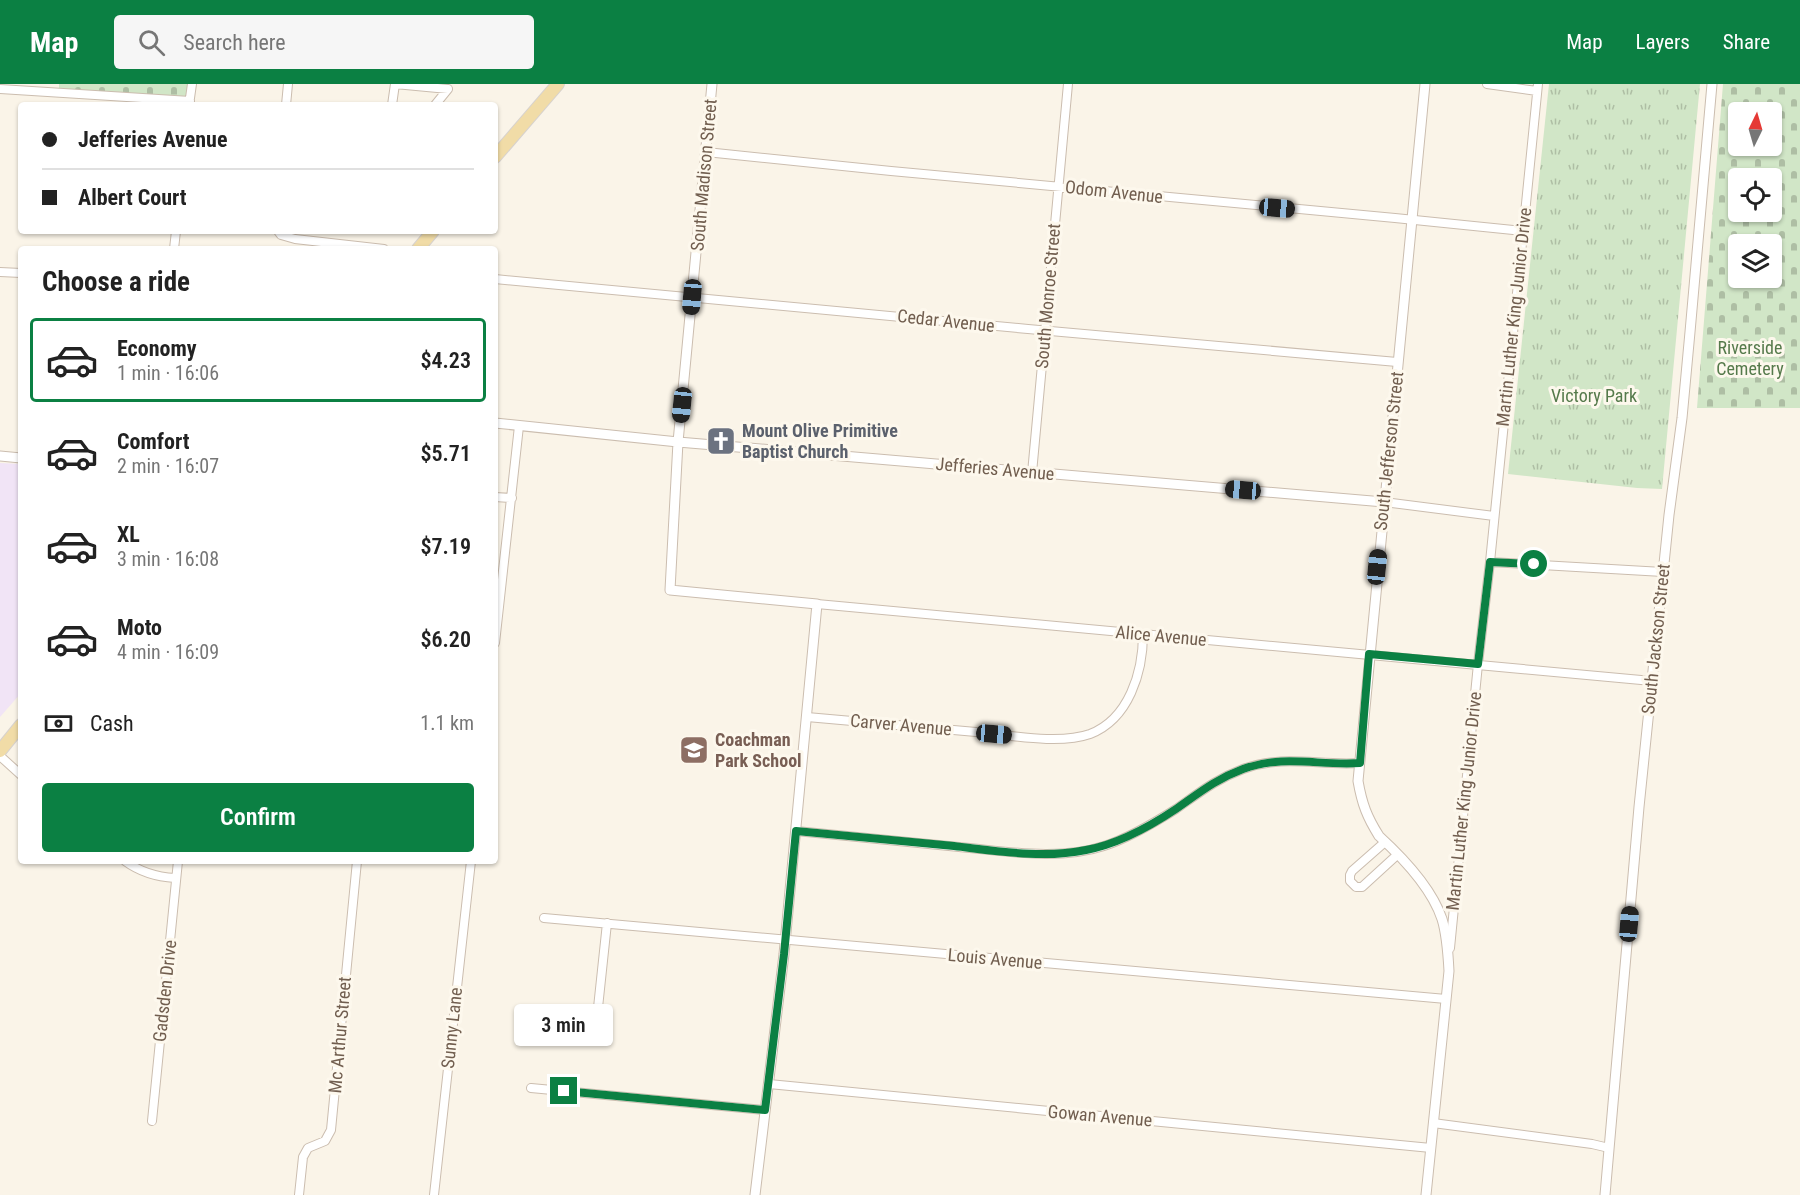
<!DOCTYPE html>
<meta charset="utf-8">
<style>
:root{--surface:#fff;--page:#f6f6f6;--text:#222;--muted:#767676;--line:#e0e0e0;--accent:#0b8043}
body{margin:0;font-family:"Roboto Condensed",sans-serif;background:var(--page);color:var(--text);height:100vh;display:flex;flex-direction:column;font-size:22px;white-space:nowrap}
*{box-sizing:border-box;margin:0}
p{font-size:20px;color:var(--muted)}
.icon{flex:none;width:33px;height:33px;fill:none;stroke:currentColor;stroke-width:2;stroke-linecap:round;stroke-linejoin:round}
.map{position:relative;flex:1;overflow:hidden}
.side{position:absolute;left:18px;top:162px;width:480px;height:618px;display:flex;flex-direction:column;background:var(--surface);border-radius:6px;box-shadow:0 2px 4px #0004}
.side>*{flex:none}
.banner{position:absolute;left:18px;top:18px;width:480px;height:132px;border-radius:6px;box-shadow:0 2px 4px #0004;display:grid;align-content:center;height:132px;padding:0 24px;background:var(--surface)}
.needle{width:39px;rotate:5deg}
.controls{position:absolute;left:1728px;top:18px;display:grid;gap:12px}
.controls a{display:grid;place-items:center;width:54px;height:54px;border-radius:6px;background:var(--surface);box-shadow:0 2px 4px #0004;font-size:30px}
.end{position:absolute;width:27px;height:27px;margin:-14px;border:8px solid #0b8043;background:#fff;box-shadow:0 0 0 3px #fff}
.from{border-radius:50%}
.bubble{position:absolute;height:42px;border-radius:6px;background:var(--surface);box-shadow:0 2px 4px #0004;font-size:20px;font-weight:600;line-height:42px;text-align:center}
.car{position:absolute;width:18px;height:36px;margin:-18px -9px;border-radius:8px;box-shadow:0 0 4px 2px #0007;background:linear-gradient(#222 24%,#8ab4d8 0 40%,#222 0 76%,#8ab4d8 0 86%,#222 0)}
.banner b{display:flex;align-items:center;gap:21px;height:57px;font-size:22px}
.banner b+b{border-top:2px solid var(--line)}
.banner i{width:15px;height:15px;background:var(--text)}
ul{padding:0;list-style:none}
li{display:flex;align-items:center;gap:18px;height:84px;margin:0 12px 9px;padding:0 12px;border:3px solid transparent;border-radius:6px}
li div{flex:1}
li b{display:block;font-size:22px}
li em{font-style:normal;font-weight:600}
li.current{border-color:var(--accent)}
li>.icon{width:54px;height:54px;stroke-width:1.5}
h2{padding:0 24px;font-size:27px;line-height:72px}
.pay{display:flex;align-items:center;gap:15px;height:66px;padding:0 24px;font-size:22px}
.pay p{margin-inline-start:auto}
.primary-button{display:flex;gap:12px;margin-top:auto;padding:12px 24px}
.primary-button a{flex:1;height:69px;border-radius:6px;background:var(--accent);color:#fff;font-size:24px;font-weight:600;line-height:69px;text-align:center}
header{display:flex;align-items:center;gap:36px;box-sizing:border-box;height:84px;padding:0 30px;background:var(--accent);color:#fff}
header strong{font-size:28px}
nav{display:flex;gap:33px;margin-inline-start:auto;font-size:21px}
.search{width:420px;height:54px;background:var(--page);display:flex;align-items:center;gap:15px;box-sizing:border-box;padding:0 21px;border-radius:6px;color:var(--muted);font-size:22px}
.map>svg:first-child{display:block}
.education{fill:#f1e4f6}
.cemetery{fill:url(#cemetery-stones);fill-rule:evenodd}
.park{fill:url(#park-tufts)}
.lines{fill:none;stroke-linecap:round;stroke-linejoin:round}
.minor-casing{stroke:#cbbdaf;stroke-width:10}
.tertiary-casing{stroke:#cbbdaf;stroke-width:11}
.primary-casing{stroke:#d7d2ce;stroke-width:14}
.minor{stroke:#fff;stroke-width:8}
.tertiary{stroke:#fff;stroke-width:9}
.primary{stroke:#f1dca7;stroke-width:12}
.route{stroke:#0b8043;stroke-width:8}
.labels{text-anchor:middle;stroke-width:6;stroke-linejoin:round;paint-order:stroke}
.street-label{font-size:18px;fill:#715e4f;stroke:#fdf8ed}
.park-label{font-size:18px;fill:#557a4b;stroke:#fdf8ed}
.worship-label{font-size:18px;font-weight:bold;fill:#5b616d;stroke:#fdf8ed;text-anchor:start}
.education-label{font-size:18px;font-weight:bold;fill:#785e54;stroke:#fdf8ed;text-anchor:start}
</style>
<header>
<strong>Map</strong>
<div class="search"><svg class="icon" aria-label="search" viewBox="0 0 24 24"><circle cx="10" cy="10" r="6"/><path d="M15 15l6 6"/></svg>Search here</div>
<nav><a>Map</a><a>Layers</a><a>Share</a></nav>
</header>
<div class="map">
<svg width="1800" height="1111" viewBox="0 0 1800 1111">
<defs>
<pattern id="cemetery-stones" width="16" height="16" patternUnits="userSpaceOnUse" patternTransform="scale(1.5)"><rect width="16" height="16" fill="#d1e6c7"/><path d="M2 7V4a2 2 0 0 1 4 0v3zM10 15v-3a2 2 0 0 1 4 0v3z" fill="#aebea4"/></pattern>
<pattern id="park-tufts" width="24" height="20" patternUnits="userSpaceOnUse" patternTransform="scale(1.5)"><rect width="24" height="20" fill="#d1e6c7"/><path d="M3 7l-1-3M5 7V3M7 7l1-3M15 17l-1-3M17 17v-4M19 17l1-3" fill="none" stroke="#aebea4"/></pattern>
</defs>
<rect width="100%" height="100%" fill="#faf4e8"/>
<path class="education" d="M 0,379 L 21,380 L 21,609 L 0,633 Z"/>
<path class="cemetery" d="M 59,0 L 189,0 L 188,15 L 59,6 Z
M 1723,0 L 1800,0 L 1800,324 L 1697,324 ZM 1738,28 L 1772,28 L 1772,62 L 1738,62 ZM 1738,94 L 1772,94 L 1772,128 L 1738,128 ZM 1738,160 L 1772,160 L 1772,194 L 1738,194 Z"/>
<path class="park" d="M 1549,0 L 1700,0 L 1662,405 L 1637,404 L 1508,390 Z"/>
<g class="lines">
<g class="minor-casing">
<path id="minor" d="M 1487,0 L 1537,7
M 0,5 L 190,17
M 189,21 L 192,0
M 286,21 L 288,0
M 392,21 L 395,0 L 448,5 L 435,21
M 706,68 L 891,87 L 1395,134 L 1523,147
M 278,147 L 281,151 L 295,155 L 384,165
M 174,165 L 176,147
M 0,188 L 21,189
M 495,195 L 1028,245 L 1397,278
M 1032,389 L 1068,0
M 495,413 L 512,414
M 1384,418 L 1494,432
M 1490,478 L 1663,488
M 817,520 L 1652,597
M 495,559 L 519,342
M 807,633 C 863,638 920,643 976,648 C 1009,651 1059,661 1090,650 C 1129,635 1143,588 1143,550
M 0,672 L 21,691
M 796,747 C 850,752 904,758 959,763 C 1006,767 1058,777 1104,762 C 1129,754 1154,739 1176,725 C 1199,709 1216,695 1243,685 C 1285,670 1318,682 1360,679
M 1385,758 L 1352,787 L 1350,791 L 1350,797 L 1356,803 L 1362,803 L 1397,771
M 125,777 C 140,788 157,793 175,794
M 544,834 L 1446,915
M 1450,864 L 1478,580 L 1490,478 L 1538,0
M 597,933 L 607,839
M 769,1000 L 1431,1064
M 531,1004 L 765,1026
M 152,1037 L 178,777
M 1433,1039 L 1592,1060 L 1609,1064
M 299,1111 L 303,1073 L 308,1064 L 325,1057 L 331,1046 L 357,777
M 434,1111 L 471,777"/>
</g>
<g class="tertiary-casing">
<path id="tertiary" d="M 712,0 L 678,358 L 670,506 L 817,520 L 784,870 L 755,1111
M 1425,0 L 1358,697 C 1362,720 1367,733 1379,752 C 1402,773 1432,805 1442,835 C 1447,851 1448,869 1449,887 L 1426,1111
M 495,339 L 678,358 L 1384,418
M 0,372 L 21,374
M 1605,1111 L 1639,723 L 1669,431 L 1682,334 L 1690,248 L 1712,0"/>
</g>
<g class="primary-casing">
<path id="primary" d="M 495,73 L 558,0
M 418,165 L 433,147
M 0,667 L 21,641"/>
</g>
<use href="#minor" class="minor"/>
<use href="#tertiary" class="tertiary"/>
<use href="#primary" class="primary"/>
</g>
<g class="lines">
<path class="route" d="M 564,1007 L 765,1026 L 784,870 L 796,747 C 849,752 901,757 954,762 C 997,767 1043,775 1086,766 C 1119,760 1149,743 1176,725 C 1199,709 1216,695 1243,685 C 1284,670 1319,682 1360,679 L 1369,570 L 1478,580 L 1490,478 L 1534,480"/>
</g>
<defs>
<g id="church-square" transform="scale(1.5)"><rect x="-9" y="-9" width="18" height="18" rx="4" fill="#6b7280" stroke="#fdf8ed"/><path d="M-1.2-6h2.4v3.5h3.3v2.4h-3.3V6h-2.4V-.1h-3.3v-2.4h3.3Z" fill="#fff"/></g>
<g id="school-square" transform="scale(1.5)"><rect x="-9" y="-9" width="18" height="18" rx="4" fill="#8d6e63" stroke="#fdf8ed"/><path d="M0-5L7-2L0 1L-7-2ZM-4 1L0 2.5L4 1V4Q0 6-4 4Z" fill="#fff"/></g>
</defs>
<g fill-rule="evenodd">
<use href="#church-square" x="721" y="357"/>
<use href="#school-square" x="694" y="666"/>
</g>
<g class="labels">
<g class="street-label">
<text transform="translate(704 91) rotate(-85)" y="6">South Madison Street</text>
<text transform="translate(1114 108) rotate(6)" y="6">Odom Avenue</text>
<text transform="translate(1048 212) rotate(-85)" y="6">South Monroe Street</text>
<text transform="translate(1514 233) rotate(-84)" y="6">Martin Luther King Junior Drive</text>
<text transform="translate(946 237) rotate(6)" y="6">Cedar Avenue</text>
<text transform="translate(1389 367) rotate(-84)" y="6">South Jefferson Street</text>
<text transform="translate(995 385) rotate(5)" y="6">Jefferies Avenue</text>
<text transform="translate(1161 552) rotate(5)" y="6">Alice Avenue</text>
<text transform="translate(1656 555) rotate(-84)" y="6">South Jackson Street</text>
<text transform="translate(901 641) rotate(5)" y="6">Carver Avenue</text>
<text transform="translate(1464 717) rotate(-84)" y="6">Martin Luther King Junior Drive</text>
<text transform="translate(995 875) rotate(5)" y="6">Louis Avenue</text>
<text transform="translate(165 907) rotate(-84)" y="6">Gadsden Drive</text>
<text transform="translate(452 944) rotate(-84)" y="6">Sunny Lane</text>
<text transform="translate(340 951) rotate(-85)" y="6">Mc Arthur Street</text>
<text transform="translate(1100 1032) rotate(5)" y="6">Gowan Avenue</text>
</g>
<g class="park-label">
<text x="1750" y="270">Riverside<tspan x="1750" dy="21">Cemetery</tspan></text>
<text x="1594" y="318">Victory Park</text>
</g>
<g class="worship-label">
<text x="742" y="353">Mount Olive Primitive<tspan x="742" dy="21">Baptist Church</tspan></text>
</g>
<g class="education-label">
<text x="715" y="662">Coachman<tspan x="715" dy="21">Park School</tspan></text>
</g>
</g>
</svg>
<div class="controls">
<a><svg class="needle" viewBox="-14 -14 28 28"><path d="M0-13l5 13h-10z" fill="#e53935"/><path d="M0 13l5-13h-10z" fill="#767676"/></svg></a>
<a><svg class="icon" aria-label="locate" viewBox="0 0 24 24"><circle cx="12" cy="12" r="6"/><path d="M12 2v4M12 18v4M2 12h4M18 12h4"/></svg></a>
<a><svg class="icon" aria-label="layers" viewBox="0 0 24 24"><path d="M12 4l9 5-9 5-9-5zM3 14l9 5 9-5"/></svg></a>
</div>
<i class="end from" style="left:1534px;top:480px"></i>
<i class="end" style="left:564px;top:1007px"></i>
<div class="bubble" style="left:514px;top:920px;width:99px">3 min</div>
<i class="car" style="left:1277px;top:124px;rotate:95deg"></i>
<i class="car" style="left:692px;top:213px;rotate:185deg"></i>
<i class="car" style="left:682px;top:321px;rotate:186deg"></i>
<i class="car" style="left:1243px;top:406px;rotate:275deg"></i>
<i class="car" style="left:1377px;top:483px;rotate:6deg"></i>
<i class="car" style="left:994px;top:650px;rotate:95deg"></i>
<i class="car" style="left:1629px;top:840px;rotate:5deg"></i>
<div class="banner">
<b><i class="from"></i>Jefferies Avenue</b>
<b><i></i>Albert Court</b>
</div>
<section class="side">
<h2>Choose a ride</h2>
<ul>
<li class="current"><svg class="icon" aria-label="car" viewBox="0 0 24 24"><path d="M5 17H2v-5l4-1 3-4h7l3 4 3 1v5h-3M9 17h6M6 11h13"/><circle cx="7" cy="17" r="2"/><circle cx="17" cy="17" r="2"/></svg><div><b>Economy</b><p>1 min · 16:06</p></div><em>$4.23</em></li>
<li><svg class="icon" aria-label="car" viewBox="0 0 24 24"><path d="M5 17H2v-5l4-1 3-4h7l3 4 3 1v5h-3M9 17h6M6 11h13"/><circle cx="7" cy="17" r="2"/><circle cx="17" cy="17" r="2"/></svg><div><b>Comfort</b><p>2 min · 16:07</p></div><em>$5.71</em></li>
<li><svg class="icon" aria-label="car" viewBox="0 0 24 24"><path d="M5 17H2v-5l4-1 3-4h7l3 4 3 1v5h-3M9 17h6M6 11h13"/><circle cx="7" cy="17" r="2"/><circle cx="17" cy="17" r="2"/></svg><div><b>XL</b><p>3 min · 16:08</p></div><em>$7.19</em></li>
<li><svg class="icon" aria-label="car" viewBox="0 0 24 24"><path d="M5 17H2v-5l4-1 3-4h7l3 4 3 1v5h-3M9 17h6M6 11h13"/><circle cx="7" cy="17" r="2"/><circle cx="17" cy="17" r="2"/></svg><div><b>Moto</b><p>4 min · 16:09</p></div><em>$6.20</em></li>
</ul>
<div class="pay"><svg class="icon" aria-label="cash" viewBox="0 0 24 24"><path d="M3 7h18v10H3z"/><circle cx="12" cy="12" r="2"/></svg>Cash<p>1.1 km</p></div>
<div class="primary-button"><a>Confirm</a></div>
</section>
</div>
